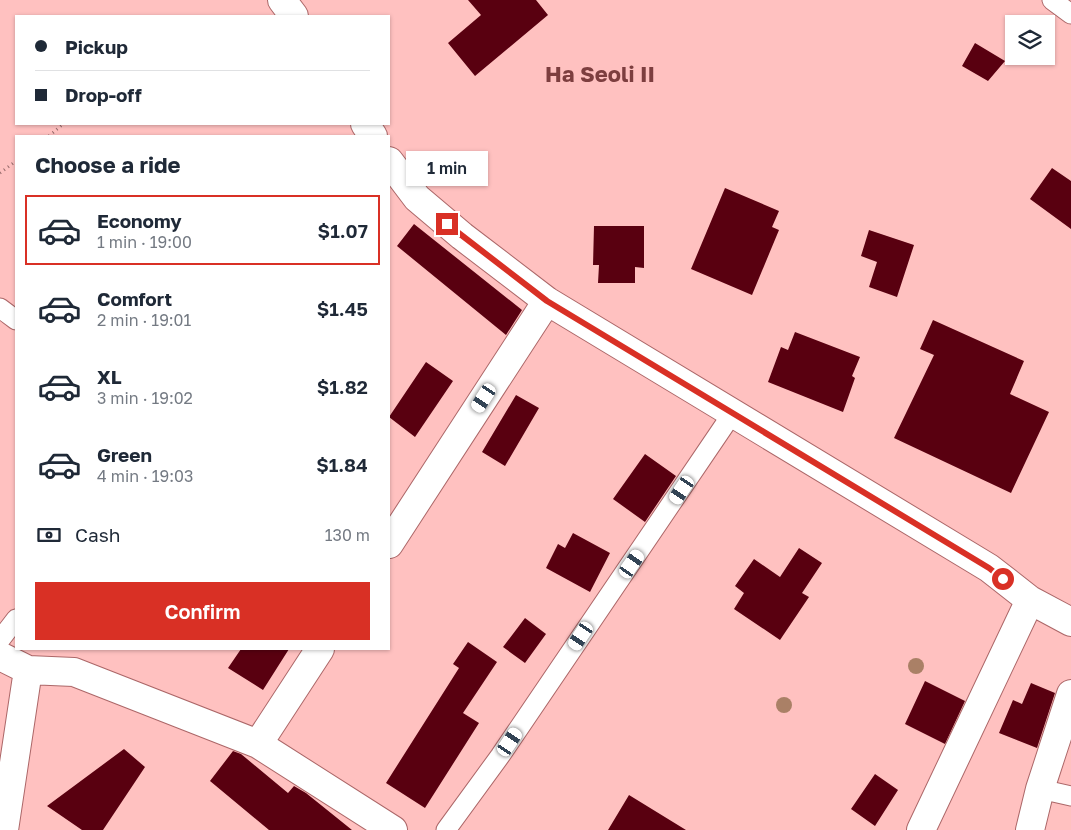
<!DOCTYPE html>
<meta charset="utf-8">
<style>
:root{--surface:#fff;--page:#f6f6f7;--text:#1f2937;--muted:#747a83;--line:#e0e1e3;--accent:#d93025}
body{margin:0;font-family:"Golos Text",sans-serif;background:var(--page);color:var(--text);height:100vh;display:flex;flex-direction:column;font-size:19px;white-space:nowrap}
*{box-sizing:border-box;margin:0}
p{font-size:16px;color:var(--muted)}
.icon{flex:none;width:28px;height:28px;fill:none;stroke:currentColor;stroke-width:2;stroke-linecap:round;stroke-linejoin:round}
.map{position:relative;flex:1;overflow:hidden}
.panel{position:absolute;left:15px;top:135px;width:375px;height:515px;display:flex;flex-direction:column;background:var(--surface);border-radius:0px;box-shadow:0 1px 4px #0004}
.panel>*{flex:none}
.top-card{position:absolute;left:15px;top:15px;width:375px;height:110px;border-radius:0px;box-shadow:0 1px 4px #0004;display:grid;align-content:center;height:110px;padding:0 20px;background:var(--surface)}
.controls{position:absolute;left:1005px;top:15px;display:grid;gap:10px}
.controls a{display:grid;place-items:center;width:50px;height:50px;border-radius:0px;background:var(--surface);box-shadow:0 1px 4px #0004;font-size:25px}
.end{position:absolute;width:22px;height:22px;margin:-11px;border:6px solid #d93025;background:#fff;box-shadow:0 0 0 2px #fff}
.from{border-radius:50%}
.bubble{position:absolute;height:35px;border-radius:0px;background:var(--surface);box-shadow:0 1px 4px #0004;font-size:16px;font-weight:600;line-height:35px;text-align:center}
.car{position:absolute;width:15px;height:30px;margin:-15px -8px;border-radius:6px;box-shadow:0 0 4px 1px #0007;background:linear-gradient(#fff 24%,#345 0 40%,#fff 0 76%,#345 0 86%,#fff 0)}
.top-card b{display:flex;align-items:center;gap:18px;height:48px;font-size:19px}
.top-card b+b{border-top:1px solid var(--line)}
.top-card i{width:12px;height:12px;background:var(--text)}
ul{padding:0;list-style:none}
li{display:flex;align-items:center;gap:15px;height:70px;margin:0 10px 8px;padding:0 10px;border:2px solid transparent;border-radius:0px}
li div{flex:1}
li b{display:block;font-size:19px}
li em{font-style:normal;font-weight:600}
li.on{border-color:var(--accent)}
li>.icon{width:45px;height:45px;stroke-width:1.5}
h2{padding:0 20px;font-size:22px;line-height:60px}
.pay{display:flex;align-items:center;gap:12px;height:55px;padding:0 20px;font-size:19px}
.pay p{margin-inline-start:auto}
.primary-button{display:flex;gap:10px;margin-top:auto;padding:10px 20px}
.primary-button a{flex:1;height:58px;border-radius:0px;background:var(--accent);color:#fff;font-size:20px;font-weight:600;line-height:58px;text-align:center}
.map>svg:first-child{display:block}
.building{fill:#590010}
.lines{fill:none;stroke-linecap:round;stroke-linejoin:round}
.lane-casing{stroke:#ac6768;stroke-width:21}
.street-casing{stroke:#ac6768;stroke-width:30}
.path{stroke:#946868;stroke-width:3;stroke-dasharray:1 4;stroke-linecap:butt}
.lane{stroke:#fff;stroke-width:19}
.street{stroke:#fff;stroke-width:28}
.tree{fill:#aa8066}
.route{stroke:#d93025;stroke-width:6}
.labels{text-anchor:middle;stroke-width:5;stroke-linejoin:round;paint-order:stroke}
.district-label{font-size:22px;font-weight:bold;fill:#7d3e3f;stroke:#ffc1c0}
</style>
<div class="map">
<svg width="1071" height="830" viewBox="0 0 1071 830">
<rect width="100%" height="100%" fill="#ffc1c0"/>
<path class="building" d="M 468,0 L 536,0 L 548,15 L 475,76 L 448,43 L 481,15 Z
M 975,43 L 1005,61 L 988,81 L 962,66 Z
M 1052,168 L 1071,181 L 1071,229 L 1030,199 Z
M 725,188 L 779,211 L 772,227 L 779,230 L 752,295 L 691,269 Z
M 414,224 L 522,310 L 506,335 L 397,246 Z
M 594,226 L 644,226 L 644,268 L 635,267 L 635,283 L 598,283 L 599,265 L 593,265 Z
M 869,230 L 914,245 L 897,297 L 869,287 L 877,262 L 861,256 Z
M 933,320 L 1024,361 L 1010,394 L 1049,412 L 1011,493 L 894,438 L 934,355 L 920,349 Z
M 795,332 L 860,357 L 852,376 L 855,378 L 843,412 L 768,382 L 781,347 L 788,350 Z
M 426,362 L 453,381 L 415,437 L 389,417 Z
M 516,395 L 539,408 L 505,466 L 482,452 Z
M 645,454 L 676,476 L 645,522 L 613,499 Z
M 573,533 L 610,553 L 590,592 L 546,568 L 558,544 L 565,548 Z
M 799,548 L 822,563 L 802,593 L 809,597 L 780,640 L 734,609 L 744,593 L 735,586 L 754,559 L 780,577 Z
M 525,618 L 546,634 L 525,663 L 503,647 Z
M 468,642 L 497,662 L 463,713 L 479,723 L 425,808 L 386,783 L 459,668 L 453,664 Z
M 241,649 L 289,649 L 263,690 L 228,668 Z
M 925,681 L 965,701 L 945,744 L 905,724 Z
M 1031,683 L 1055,693 L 1037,748 L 999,733 L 1013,700 L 1022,704 Z
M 124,749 L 145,767 L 103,830 L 82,830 L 47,806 Z
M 233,751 L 241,754 L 288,793 L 294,786 L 306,793 L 352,830 L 269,830 L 210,781 Z
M 875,774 L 898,790 L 875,826 L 851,809 Z
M 629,795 L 686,830 L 608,830 Z"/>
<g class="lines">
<g class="lane-casing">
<path id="lane" d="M 1052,0 L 1071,14
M 0,308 L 16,320
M 0,640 L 16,619
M 1040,789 L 1071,796
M 446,830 L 500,756 L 732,414"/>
</g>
<g class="street-casing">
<path id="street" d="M 282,0 L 294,16
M 365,124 L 373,136
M 389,161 L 417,198 L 462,236 L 547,301 L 989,568 L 1030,600 L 1071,622
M 389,544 L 547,301
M 0,656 L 28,670 L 74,672 L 258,744 L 393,830
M 258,744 L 320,649
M 4,830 L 28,670
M 921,830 L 1030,600
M 1030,830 L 1040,789 L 1071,694"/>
</g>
<path class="path" d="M 49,136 L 63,124
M 0,173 L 16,161"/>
<use href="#lane" class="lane"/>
<use href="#street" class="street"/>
</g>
<g class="tree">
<circle cx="916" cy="666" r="8"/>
<circle cx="784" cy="705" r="8"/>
</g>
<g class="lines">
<path class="route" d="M 447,224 L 547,301 L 989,568 L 1003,579"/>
</g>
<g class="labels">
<g class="district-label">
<text x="600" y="82">Ha Seoli II</text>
</g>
</g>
</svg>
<div class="controls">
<a><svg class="icon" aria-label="layers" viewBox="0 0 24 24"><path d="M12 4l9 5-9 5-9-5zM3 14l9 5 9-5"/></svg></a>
</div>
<i class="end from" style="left:1003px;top:579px"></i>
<i class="end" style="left:447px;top:224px"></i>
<div class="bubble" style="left:406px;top:151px;width:82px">1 min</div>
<i class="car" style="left:484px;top:398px;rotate:213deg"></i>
<i class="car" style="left:682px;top:490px;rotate:214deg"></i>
<i class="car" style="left:632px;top:564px;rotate:35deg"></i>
<i class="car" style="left:581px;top:636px;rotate:214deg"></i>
<i class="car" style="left:510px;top:742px;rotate:34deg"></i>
<div class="top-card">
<b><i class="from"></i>Pickup</b>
<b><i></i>Drop-off</b>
</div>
<section class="panel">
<h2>Choose a ride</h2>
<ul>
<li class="on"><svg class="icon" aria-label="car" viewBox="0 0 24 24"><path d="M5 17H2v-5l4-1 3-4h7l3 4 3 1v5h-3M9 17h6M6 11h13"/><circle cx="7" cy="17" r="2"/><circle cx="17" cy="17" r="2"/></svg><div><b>Economy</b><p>1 min · 19:00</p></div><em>$1.07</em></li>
<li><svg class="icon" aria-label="car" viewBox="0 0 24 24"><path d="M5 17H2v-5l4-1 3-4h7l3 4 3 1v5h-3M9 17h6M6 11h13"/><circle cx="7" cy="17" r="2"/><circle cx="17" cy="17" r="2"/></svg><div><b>Comfort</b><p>2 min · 19:01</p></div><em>$1.45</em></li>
<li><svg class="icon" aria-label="car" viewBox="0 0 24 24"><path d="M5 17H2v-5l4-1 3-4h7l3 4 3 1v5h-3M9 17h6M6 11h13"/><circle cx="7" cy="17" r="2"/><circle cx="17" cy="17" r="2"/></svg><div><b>XL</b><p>3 min · 19:02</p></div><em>$1.82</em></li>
<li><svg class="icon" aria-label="car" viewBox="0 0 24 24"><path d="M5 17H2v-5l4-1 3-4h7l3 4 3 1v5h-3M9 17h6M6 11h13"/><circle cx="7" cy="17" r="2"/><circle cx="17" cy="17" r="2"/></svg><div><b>Green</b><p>4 min · 19:03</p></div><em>$1.84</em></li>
</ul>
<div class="pay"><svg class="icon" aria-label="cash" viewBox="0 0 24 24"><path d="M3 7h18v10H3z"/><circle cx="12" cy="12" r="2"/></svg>Cash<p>130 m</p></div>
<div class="primary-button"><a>Confirm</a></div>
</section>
</div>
